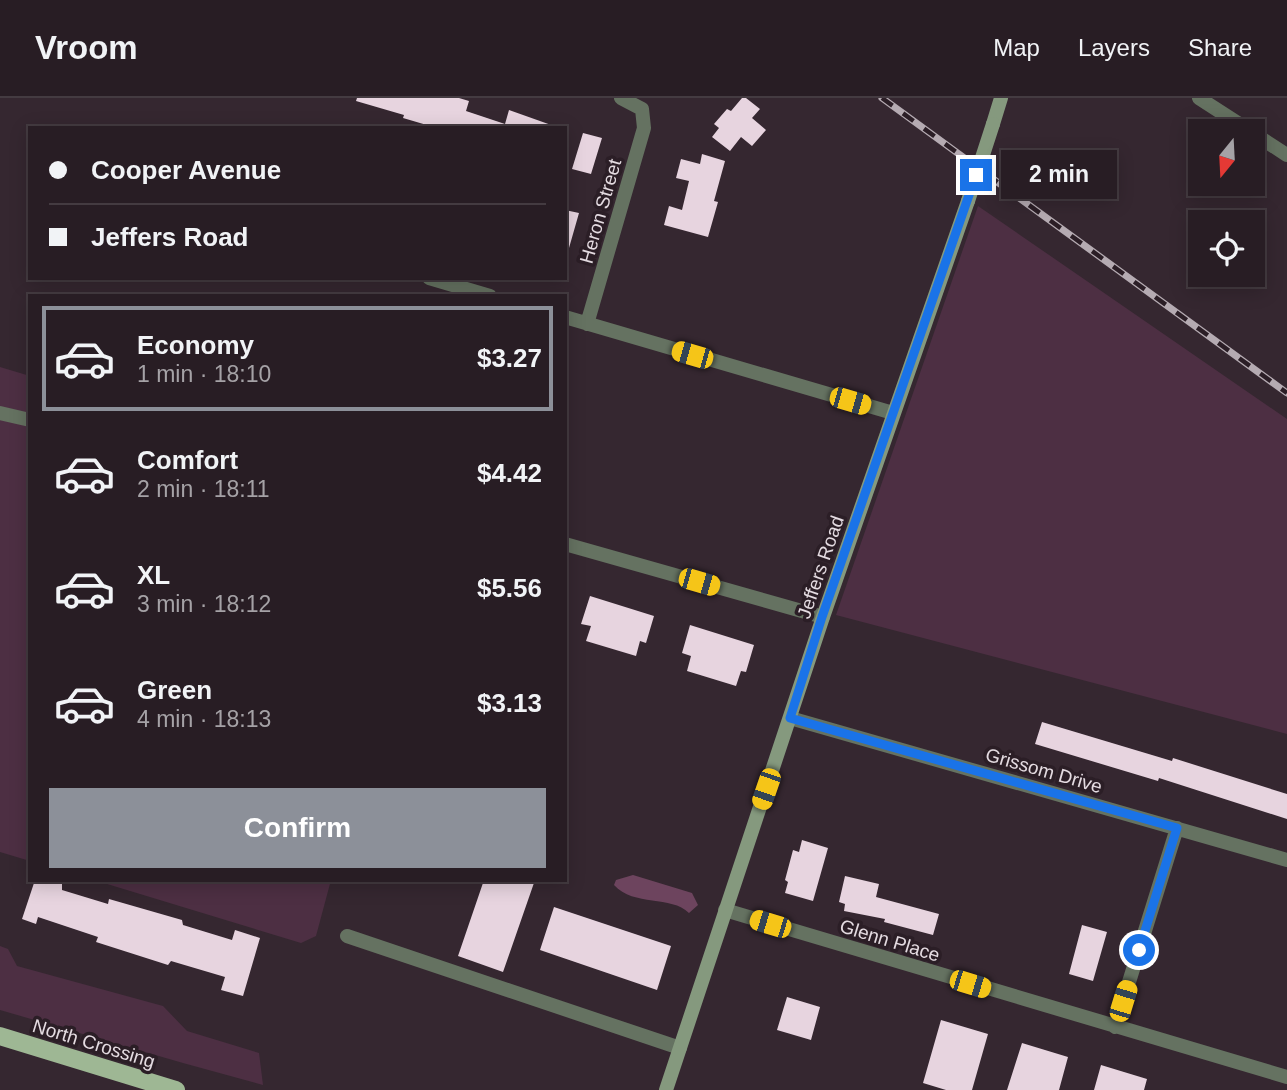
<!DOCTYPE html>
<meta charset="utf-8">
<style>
:root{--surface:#281d24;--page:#30262c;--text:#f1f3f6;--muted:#a5a2a6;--line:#443b41;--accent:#8c9099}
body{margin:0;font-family:Helvetica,sans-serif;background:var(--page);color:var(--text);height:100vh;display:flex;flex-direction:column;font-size:26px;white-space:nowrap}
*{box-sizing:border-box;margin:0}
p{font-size:23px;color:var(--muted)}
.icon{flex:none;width:38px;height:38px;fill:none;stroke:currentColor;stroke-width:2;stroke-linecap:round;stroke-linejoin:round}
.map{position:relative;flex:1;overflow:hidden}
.panel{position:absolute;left:28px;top:196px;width:539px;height:588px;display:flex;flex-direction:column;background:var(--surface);border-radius:0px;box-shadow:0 4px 18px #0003,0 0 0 2px var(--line)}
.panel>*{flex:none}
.banner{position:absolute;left:28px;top:28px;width:539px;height:154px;border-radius:0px;box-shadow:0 4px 18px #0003,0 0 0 2px var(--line);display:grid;align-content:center;height:154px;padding:0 21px;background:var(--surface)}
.needle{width:46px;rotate:198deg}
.tools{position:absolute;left:1188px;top:21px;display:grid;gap:14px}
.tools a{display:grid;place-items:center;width:77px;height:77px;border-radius:0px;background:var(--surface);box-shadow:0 4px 18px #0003,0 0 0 2px var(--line);font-size:35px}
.end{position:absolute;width:32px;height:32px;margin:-16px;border:9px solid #1a73e8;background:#fff;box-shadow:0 0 0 4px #fff}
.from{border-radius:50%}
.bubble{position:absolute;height:49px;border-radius:0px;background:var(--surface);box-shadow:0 4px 18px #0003,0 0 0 2px var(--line);font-size:23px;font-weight:700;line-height:49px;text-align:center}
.car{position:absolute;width:21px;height:42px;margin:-21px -10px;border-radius:9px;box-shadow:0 0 5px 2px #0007;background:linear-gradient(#f5c518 24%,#345 0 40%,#f5c518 0 76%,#345 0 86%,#f5c518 0)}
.banner b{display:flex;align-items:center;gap:24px;height:66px;font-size:26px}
.banner b+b{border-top:2px solid var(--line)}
.banner i{width:18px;height:18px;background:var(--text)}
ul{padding:12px 0 0;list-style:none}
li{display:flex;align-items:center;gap:21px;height:105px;margin:0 14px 10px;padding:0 7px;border:4px solid transparent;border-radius:0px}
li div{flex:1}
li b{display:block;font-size:26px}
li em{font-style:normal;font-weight:700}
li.selected{border-color:var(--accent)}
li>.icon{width:63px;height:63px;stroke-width:1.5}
.primary-button{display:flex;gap:14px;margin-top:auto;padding:14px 21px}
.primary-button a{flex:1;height:80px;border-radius:0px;background:var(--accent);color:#fff;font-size:28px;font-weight:700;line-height:80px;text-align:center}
header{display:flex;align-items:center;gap:42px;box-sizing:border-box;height:98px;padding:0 35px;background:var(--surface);border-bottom:2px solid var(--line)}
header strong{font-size:33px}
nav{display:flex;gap:38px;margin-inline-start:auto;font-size:24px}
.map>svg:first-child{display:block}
.green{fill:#4d2f43}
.water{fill:#6d445e}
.building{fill:#e7d4df}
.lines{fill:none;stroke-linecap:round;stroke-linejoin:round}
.street{stroke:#657261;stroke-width:14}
.secondary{stroke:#85997e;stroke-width:14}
.primary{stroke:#9eb794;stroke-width:18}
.rail-casing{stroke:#b5abb2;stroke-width:7}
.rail{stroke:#2b1e26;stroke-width:4.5;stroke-dasharray:13;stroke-linecap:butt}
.secondary-bridge{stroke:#85997e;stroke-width:14}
.route{stroke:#1a73e8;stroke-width:9}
.labels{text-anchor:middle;stroke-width:7;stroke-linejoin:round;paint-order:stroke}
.street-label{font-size:19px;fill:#e4dbe1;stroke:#2b1e26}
</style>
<header>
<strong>Vroom</strong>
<nav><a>Map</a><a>Layers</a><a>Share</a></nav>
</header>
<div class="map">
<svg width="1287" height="992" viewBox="0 0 1287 992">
<rect width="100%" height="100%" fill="#352730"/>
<path class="green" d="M 978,108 L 1287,321 L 1287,636 L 836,517 Z
M 0,269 L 30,278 L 30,763 L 0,754 Z
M 94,782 L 331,782 L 316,838 L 301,845 Z
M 0,848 L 8,851 L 17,868 L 163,908 L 187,933 L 259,955 L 263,987 L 183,965 L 0,912 Z"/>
<path class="water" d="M 633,777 L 692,795 L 698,807 L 689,815 C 671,797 634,809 614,787 L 616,782 Z"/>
<path class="building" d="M 357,0 L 459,0 L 469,3 L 466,13 L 505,26 L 509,12 L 554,28 L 554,30 L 437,30 L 403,20 L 404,17 L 356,3 Z
M 742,0 L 746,0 L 760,11 L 752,20 L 766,32 L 752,48 L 741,39 L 730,53 L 712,39 L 719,30 L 714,26 L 727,11 L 731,13 Z
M 583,35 L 602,40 L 591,76 L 572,71 Z
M 702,56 L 725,63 L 714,103 L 718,104 L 708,139 L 664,127 L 669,108 L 682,112 L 689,83 L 676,80 L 681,61 L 700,66 Z
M 565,112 L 579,115 L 569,150 L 565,150 Z
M 590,498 L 654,518 L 646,545 L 640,543 L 636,558 L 586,543 L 591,528 L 581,526 Z
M 690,527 L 754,547 L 746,574 L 741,573 L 736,588 L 687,573 L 691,558 L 682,555 Z
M 1042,624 L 1172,663 L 1173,660 L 1287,696 L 1287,721 L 1159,680 L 1158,683 L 1035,646 Z
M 802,742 L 828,750 L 813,803 L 785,795 L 788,784 L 785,782 L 793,752 L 799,754 Z
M 845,778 L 879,786 L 876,799 L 939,816 L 933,837 L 884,824 L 885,821 L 844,813 L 845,806 L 839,804 Z
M 35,782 L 50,782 L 62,786 L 62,792 L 108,806 L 109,801 L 182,822 L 183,827 L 232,842 L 235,832 L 260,840 L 243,898 L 221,892 L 225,879 L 171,863 L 168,867 L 96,844 L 98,839 L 38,819 L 36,826 L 22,821 Z
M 484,782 L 535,782 L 503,874 L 458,858 Z
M 554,809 L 671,848 L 657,892 L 540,852 Z
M 1082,827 L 1107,834 L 1093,883 L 1069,876 Z
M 787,899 L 820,909 L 811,942 L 777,932 Z
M 941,922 L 988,936 L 972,992 L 946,992 L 923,985 Z
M 1022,945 L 1068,959 L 1059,992 L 1007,992 Z
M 1101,967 L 1147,981 L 1144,992 L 1094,992 Z"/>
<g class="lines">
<path class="street" d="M 1199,0 L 1250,33
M 1253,35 L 1287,57
M 429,180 L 490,198
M 565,219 L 893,315
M 587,226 L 644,30 L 642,11 L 621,0
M 0,315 L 30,322
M 565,446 L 823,519
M 790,620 L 1287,762
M 725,812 L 1287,979
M 347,838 L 680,950
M 1115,929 L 1177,730"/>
<path class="secondary" d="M 993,26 L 1001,0
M 666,992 L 823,519 L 968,103"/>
<path class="primary" d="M 0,938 L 176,992"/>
<g class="rail-casing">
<path id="rail" d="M 882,0 L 1287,295"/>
</g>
<use href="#rail" class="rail"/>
<path class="secondary-bridge" d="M 968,103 L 993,26"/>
</g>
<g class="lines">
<path class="route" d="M 976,77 L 822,519 L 790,620 L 1177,730 L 1139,852"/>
</g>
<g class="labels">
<g class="street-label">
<text transform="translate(600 113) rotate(-74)" y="7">Heron Street</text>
<text transform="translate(820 469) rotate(-71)" y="7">Jeffers Road</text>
<text transform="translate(1044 672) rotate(16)" y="7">Grissom Drive</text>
<text transform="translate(890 842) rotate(17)" y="7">Glenn Place</text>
<text transform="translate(94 945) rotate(17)" y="7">North Crossing</text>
</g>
</g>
</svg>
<div class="tools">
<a><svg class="needle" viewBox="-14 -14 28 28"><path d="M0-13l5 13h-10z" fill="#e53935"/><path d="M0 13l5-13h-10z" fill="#a5a2a6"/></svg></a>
<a><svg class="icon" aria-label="locate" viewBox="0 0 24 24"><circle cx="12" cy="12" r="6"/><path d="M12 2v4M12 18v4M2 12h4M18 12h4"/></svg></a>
</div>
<i class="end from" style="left:1139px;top:852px"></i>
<i class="end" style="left:976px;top:77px"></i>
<div class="bubble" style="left:1001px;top:52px;width:116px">2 min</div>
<i class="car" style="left:692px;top:257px;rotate:286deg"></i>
<i class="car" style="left:850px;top:303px;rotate:106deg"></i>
<i class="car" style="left:699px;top:484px;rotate:106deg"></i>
<i class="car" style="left:766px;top:691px;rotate:199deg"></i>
<i class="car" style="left:770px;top:826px;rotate:287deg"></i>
<i class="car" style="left:970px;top:886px;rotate:107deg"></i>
<i class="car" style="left:1123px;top:903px;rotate:17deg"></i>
<div class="banner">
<b><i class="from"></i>Cooper Avenue</b>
<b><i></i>Jeffers Road</b>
</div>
<section class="panel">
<ul>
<li class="selected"><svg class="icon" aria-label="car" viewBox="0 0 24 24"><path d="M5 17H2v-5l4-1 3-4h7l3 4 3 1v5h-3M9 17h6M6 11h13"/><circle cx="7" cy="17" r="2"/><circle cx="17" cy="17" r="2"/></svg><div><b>Economy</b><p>1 min · 18:10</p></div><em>$3.27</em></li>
<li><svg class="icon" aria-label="car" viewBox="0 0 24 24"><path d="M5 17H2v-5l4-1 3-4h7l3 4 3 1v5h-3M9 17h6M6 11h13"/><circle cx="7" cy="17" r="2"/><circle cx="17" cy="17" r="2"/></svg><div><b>Comfort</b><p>2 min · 18:11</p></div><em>$4.42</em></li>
<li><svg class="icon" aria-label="car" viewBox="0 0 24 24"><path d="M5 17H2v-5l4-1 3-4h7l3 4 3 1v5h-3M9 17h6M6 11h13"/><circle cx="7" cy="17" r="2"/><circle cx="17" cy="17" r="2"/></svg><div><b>XL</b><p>3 min · 18:12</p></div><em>$5.56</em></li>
<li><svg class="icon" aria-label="car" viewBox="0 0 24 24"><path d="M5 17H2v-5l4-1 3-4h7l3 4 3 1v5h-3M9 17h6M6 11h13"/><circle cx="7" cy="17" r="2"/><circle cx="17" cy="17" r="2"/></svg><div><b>Green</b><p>4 min · 18:13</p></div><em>$3.13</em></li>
</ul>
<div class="primary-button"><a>Confirm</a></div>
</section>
</div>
